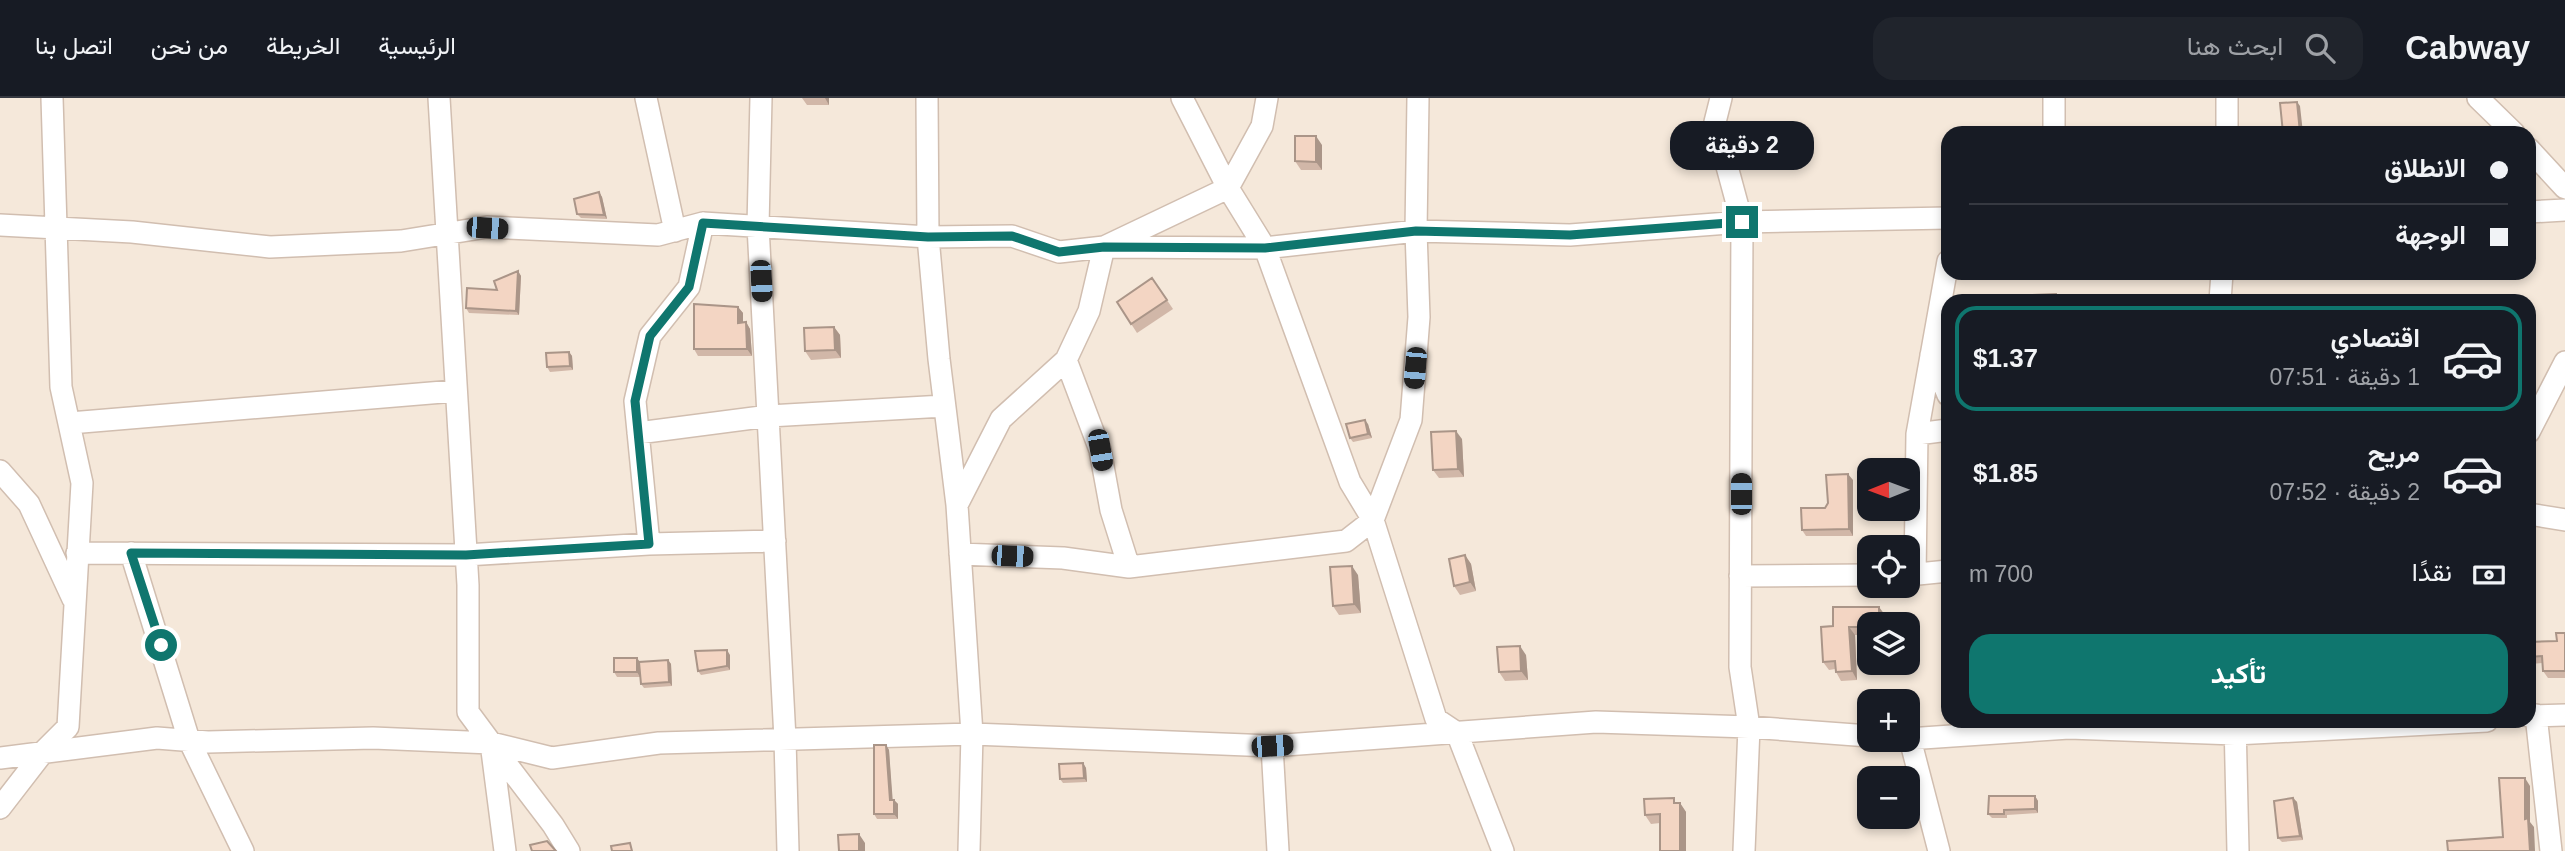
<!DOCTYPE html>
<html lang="ar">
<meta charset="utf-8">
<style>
:root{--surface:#171b24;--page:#20242c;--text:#f1f3f6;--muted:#9ea1a6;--line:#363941;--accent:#0f766e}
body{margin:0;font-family:Arial,Vazirmatn,sans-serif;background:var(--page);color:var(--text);direction:rtl;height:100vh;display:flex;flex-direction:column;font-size:26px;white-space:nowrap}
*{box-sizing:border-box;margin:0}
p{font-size:23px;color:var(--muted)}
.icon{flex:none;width:38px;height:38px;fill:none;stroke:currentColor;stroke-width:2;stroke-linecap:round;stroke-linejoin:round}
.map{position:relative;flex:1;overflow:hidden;direction:ltr}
.panel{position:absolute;left:1941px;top:196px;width:595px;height:434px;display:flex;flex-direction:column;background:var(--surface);border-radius:21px;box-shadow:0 4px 10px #0003;direction:rtl}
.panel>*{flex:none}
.guide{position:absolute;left:1941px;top:28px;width:595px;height:154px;border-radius:21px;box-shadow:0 4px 10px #0003;direction:rtl;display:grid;align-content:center;height:154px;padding:0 28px;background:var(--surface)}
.needle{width:46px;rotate:269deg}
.fabs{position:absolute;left:1857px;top:360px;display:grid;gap:14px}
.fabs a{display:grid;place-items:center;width:63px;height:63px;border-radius:14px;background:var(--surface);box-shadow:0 4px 10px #0003;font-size:35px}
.end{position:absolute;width:32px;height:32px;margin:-16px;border:9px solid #0f766e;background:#fff;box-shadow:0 0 0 4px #fff}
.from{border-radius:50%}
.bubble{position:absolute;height:49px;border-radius:21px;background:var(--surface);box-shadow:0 4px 10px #0003;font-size:23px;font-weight:700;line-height:49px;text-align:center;direction:rtl}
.car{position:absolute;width:21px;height:42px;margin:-21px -10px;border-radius:9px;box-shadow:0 0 5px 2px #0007;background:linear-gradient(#222 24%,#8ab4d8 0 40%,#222 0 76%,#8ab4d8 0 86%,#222 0)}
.guide b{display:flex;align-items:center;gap:24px;height:66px;font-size:26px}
.guide b+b{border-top:2px solid var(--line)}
.guide i{width:18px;height:18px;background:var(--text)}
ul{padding:12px 0 0;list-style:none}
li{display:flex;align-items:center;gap:21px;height:105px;margin:0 14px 10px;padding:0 14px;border:4px solid transparent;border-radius:21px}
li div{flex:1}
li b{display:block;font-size:26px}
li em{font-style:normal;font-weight:700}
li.on{border-color:var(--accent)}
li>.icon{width:63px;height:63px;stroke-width:1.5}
.pay{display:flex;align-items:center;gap:18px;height:77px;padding:0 28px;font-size:26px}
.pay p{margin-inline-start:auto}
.action{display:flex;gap:14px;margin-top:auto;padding:14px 28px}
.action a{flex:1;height:80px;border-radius:21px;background:var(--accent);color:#fff;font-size:28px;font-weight:700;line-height:80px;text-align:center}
header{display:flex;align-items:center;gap:42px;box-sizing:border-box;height:98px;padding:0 35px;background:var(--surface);border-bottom:2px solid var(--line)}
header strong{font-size:33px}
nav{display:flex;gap:38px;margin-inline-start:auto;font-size:24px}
.search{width:490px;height:63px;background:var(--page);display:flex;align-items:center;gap:18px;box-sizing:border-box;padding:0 24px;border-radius:21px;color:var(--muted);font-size:26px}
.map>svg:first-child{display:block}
.residential{fill:#f5e8da;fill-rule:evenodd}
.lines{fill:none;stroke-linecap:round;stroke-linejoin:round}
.minor-casing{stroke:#d1beb0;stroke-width:24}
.minor{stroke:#fff;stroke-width:21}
.wall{fill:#d1b7a8}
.shaded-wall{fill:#aa9588}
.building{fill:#f3d5c3;stroke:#aa9588;stroke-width:2}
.route{stroke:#0f766e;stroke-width:9}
</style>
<header>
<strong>Cabway</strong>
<div class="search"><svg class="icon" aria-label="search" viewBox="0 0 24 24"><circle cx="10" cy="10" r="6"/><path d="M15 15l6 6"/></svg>ابحث هنا</div>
<nav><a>الرئيسية</a><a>الخريطة</a><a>من نحن</a><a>اتصل بنا</a></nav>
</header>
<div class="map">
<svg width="2565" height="753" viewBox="0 0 2565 753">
<rect width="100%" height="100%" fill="#fdf6ec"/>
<path class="residential" d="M 0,0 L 2565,0 L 2565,753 L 0,753 ZM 1948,35 L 2529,35 L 2529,175 L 1948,175 ZM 1948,203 L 2529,203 L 2529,623 L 1948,623 ZM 1869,373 L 1908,373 L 1908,411 L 1869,411 ZM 1869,450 L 1908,450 L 1908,488 L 1869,488 ZM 1869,527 L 1908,527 L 1908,565 L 1869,565 ZM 1869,604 L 1908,604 L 1908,642 L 1869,642 ZM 1869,681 L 1908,681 L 1908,719 L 1869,719 Z"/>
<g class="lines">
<g class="minor-casing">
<path id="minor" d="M 439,0 L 468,487 L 468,614 L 491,645 L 505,753
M 646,0 L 675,133
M 761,0 L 758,128 L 785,641 L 788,753
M 927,0 L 928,139 L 939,261 L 957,407 L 972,636 L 969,753
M 1182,0 L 1228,90 L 1265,150 L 1350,384 L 1373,422 L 1436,621 L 1457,635 L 1503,753
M 1721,0 L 1715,24 L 1742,124 L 1740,569 L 1749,629 L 1744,753
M 2054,0 L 2054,35
M 2478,0 L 2514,35
M 2227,35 L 2227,0
M 2529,51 L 2565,90
M 2529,114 L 2565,112
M 0,127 L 132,134 L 270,149 L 401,143 L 487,129 L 658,137 L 703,125 L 928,139 L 1012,138 L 1059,154 L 1104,149 L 1265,150 L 1416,133 L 1570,137 L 1742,124 L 1948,120
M 2220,203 L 2222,175
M 1931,257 L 1948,297
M 1066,262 L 1100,352 L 1111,412 L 1129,469
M 70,325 L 455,293
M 2529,334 L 2565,264
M 638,335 L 769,318 L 944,308
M 1917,336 L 1948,332
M 0,373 L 29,406 L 73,501
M 957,407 L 1001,321 L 1066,262 L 1089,213 L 1104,149 L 1228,90 L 1262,28 L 1267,0
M 2529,416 L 2565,422
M 649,446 L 635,303 L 650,238 L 689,189 L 703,125
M 77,455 L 466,457 L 649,446 L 775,443
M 131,455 L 189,642 L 243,753
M 960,456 L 1063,460 L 1129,469 L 1346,443 L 1373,422 L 1411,322 L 1419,219 L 1416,133 L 1418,0
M 1908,477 L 1948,473
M 1915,477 L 1917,336 L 1948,163
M 1740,478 L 1869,477
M 2536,617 L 2551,753
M 2529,618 L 2565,617
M 2235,623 L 2238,753
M 1908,641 L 2069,630 L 2235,636 L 2487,623
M 1910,641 L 1939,753
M 492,647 L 553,727 L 569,753
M 1272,648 L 1278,753
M 0,660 L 157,640 L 208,644 L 373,640 L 491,645 L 552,660 L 659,645 L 972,636 L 1272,648 L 1596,624 L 1749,629 L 1869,638
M 0,710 L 44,653 L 68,629 L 82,385 L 61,289 L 52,0"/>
</g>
<use href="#minor" class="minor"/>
</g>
<path class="wall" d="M 802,0 L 829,0 L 829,7 L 807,7 Z
M 1322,47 L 1322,72 L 1301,72 L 1295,63 Z
M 599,94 L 602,99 L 607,121 L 581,120 L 577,116 Z
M 518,173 L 521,178 L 519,217 L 469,215 L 466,210 L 497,192 Z
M 1152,180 L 1173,211 L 1137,235 L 1117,204 Z
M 738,209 L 743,215 L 743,224 L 746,224 L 750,231 L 752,258 L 698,258 L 694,251 Z
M 834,229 L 840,237 L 841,260 L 811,262 L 805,253 Z
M 569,254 L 572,258 L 573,272 L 550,274 L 547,269 Z
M 1368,326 L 1372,340 L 1353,344 L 1350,340 Z
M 1462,341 L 1464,379 L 1439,380 L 1433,372 Z
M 1853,382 L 1853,438 L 1806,438 L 1802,432 L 1825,410 L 1828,405 Z
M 1465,457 L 1471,466 L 1476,493 L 1460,497 L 1454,488 Z
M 1358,477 L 1361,515 L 1339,517 L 1333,508 Z
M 1885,517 L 1869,527 L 1869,537 L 1855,537 L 1857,582 L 1841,583 L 1836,574 L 1835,571 L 1829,572 L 1823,564 L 1833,528 Z
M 2565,535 L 2565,580 L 2548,580 L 2543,573 L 2542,565 L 2531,566 L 2529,563 L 2529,544 L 2557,543 Z
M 730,557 L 730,572 L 701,577 L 698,573 Z
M 1526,557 L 1528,582 L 1505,583 L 1499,574 Z
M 668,562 L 671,566 L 672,588 L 644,590 L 641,586 L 640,579 L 617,579 L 614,574 L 640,564 Z
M 886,647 L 889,652 L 892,702 L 894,702 L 898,706 L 898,721 L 877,721 L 874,716 Z
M 1083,665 L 1086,670 L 1087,684 L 1063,685 L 1060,681 Z
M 2035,698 L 2038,703 L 2038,715 L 2007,717 L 2007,720 L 1992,720 L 1988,716 Z
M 2293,700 L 2297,704 L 2303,742 L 2282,744 L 2278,740 Z
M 1677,705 L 1680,705 L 1686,714 L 1660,725 L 1651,726 L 1645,717 Z"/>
<path class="shaded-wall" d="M 825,0 L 829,0 L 829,7 Z
M 2297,4 L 2300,8 L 2303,35 L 2300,35 Z
M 1316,38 L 1322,47 L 1322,72 L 1316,64 Z
M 599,94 L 602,99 L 607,121 L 604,117 Z
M 518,173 L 521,178 L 519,217 L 516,213 Z
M 738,209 L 743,215 L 743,231 L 738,225 Z
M 746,224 L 750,231 L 752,258 L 747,251 Z
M 834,229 L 840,237 L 841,260 L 835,252 Z
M 569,254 L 572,258 L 573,272 L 570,268 Z
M 1365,322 L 1368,326 L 1372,340 L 1368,336 Z
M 1456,333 L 1462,341 L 1464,379 L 1458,371 Z
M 1848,376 L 1853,382 L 1853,438 L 1849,431 Z
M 1465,457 L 1471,466 L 1476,493 L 1470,484 Z
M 1352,468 L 1358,477 L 1361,515 L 1354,506 Z
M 1879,509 L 1885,517 L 1885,527 L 1879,527 Z
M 1849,529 L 1855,537 L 1857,582 L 1852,573 Z
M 1520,548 L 1526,557 L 1528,582 L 1521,573 Z
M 727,552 L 730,557 L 730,572 L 727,568 Z
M 637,560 L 640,564 L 640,579 L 637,574 Z
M 668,562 L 671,566 L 672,588 L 669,584 Z
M 886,647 L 889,652 L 893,706 L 890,702 Z
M 1083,665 L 1086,670 L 1087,684 L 1084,680 Z
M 2525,680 L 2530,688 L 2530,724 L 2534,729 L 2535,753 L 2530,753 L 2525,721 Z
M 2035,698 L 2038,703 L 2038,715 L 2035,711 Z
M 2293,700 L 2297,704 L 2303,742 L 2300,738 Z
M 894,702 L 898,706 L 898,721 L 894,716 Z
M 1680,705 L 1686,714 L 1686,753 L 1680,753 Z
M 859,736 L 865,745 L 865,753 L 859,753 Z"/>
<path class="building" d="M 2297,4 L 2300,35 L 2283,35 L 2280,5 Z
M 1295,38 L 1316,38 L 1316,64 L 1295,63 Z
M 599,94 L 604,117 L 577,116 L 574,101 Z
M 518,173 L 516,213 L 466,210 L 467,190 L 497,192 L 494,183 Z
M 1152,180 L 1167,202 L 1131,226 L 1117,204 Z
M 2056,196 L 2057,203 L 2031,203 L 2031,197 Z
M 694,206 L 738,209 L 738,225 L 746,224 L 747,251 L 694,251 Z
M 834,229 L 835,252 L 805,253 L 804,230 Z
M 569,254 L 570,268 L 547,269 L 546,255 Z
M 1365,322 L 1368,336 L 1350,340 L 1346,326 Z
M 1456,333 L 1458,371 L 1433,372 L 1431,334 Z
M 1848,376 L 1849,431 L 1802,432 L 1801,410 L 1825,410 L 1828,405 L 1826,377 Z
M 1465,457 L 1470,484 L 1454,488 L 1449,461 Z
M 1352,468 L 1354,506 L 1333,508 L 1330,469 Z
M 1833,509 L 1879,509 L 1879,527 L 1869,527 L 1869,529 L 1849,529 L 1852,573 L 1836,574 L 1835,563 L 1823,564 L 1821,529 L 1833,528 Z
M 2556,535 L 2565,535 L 2565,573 L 2543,573 L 2542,558 L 2529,559 L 2529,544 L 2557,543 Z
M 1520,548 L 1521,573 L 1499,574 L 1497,549 Z
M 727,552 L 727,568 L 698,573 L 695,553 Z
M 614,560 L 637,560 L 637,574 L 614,574 Z
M 668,562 L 669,584 L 641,586 L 639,564 Z
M 874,647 L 886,647 L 890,702 L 894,702 L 894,716 L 874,716 Z
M 1083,665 L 1084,680 L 1060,681 L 1059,666 Z
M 2499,680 L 2525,680 L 2525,721 L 2528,720 L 2530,753 L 2448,753 L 2447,743 L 2503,739 Z
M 1989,698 L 2035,698 L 2035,711 L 2004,712 L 2004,716 L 1988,716 Z
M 1674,700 L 1674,705 L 1680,705 L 1680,753 L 1660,753 L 1660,716 L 1645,717 L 1644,701 Z
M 2293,700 L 2300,738 L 2278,740 L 2274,703 Z
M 859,736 L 859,753 L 839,753 L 838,737 Z
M 547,743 L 556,753 L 532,753 L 530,747 Z
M 630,745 L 632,753 L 612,753 L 611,748 Z"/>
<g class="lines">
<path class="route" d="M 161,547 L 131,455 L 466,457 L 649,446 L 635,303 L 650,238 L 689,189 L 703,125 L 928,139 L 1012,138 L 1059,154 L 1104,149 L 1265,150 L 1416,133 L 1570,137 L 1742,124"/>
</g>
</svg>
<div class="fabs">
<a><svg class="needle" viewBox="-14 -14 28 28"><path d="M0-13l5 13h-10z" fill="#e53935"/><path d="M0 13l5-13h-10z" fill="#9ea1a6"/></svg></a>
<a><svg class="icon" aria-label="locate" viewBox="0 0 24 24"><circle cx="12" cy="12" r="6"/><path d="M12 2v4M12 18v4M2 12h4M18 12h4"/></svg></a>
<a><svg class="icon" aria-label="layers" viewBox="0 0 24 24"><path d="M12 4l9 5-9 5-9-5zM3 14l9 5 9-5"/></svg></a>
<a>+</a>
<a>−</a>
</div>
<i class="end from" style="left:161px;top:547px"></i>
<i class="end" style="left:1742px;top:124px"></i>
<div class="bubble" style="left:1670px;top:23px;width:144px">2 دقيقة</div>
<i class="car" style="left:487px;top:130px;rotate:94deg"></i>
<i class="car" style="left:761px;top:183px;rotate:177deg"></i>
<i class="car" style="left:1415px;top:270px;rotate:185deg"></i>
<i class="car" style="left:1100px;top:352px;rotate:170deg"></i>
<i class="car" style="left:1741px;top:396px;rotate:0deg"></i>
<i class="car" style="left:1012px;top:458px;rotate:92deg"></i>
<i class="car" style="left:1272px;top:648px;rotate:86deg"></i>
<div class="guide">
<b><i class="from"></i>الانطلاق</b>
<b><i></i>الوجهة</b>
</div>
<section class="panel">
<ul>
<li class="on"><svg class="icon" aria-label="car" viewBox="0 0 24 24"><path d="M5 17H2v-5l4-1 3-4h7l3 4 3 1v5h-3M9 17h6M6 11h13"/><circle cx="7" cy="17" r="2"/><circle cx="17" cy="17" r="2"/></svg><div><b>اقتصادي</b><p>1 دقيقة · 07:51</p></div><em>$1.37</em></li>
<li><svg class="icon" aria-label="car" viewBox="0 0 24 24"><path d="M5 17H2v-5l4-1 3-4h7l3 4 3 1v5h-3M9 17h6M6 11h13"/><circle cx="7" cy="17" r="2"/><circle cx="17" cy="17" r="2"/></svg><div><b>مريح</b><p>2 دقيقة · 07:52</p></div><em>$1.85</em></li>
</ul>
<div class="pay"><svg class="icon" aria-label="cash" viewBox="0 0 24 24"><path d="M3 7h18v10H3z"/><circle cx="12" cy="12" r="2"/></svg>نقدًا<p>700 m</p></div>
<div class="action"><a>تأكيد</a></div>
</section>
</div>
